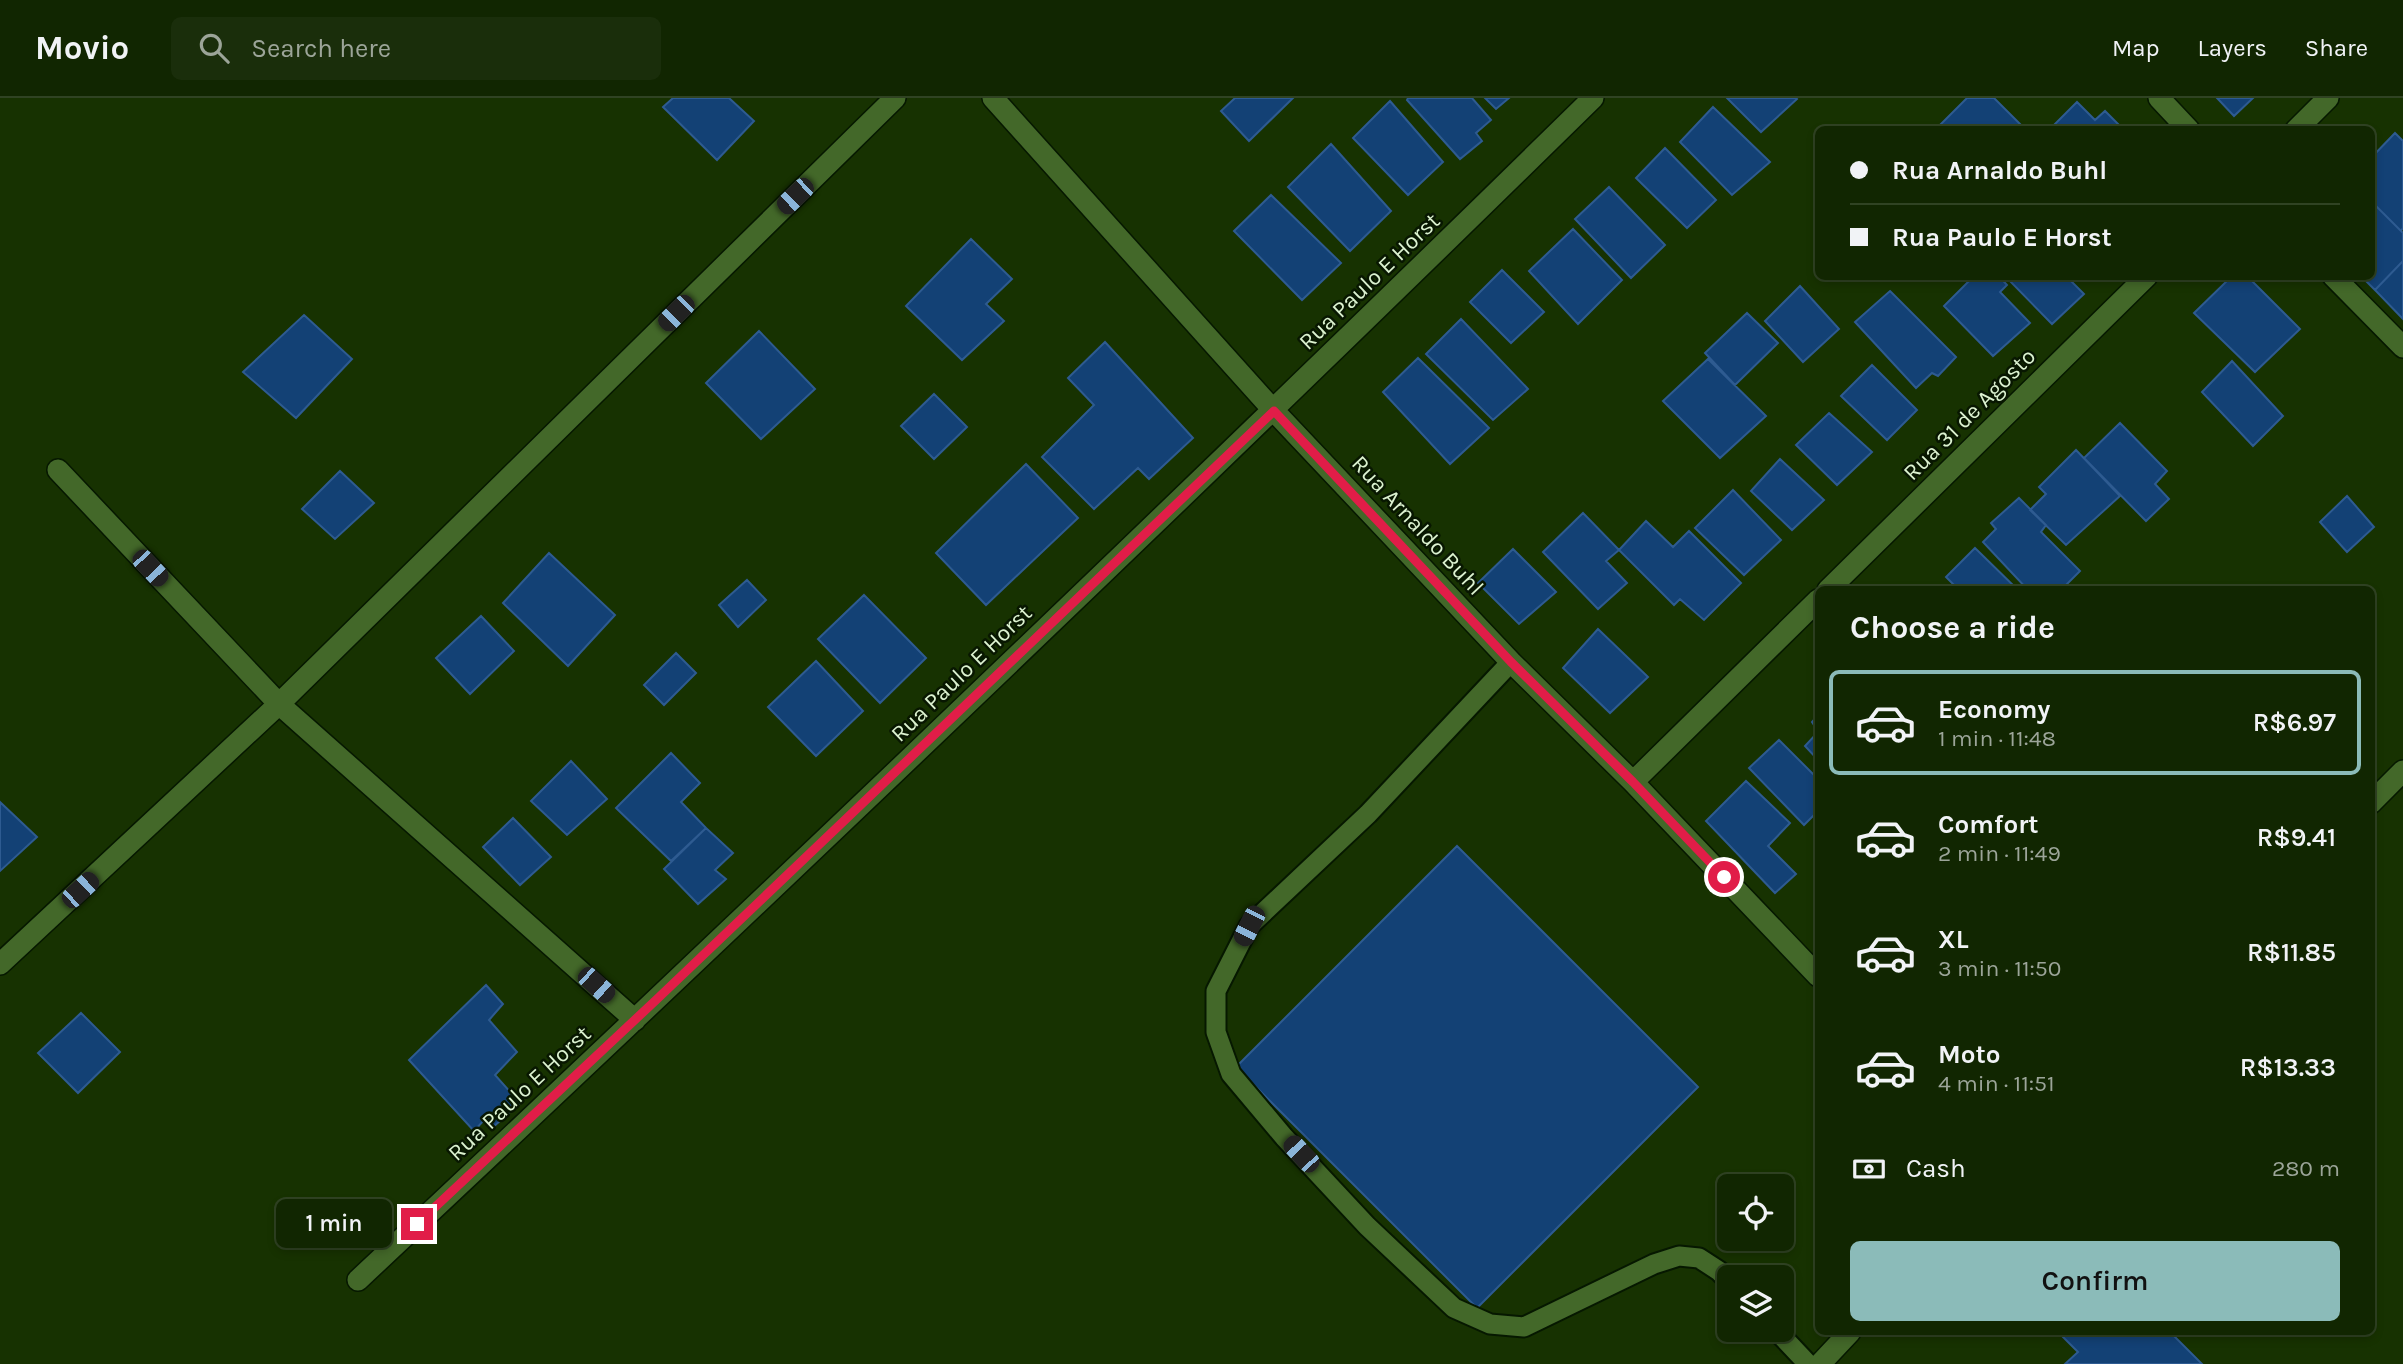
<!DOCTYPE html>
<meta charset="utf-8">
<style>
:root{--surface:#112601;--page:#1a2e0b;--text:#f1f3f6;--muted:#9ca599;--line:#304323;--accent:#8bbbb9}
body{margin:0;font-family:Karla,sans-serif;background:var(--page);color:var(--text);height:100vh;display:flex;flex-direction:column;font-size:26px;white-space:nowrap}
*{box-sizing:border-box;margin:0}
p{font-size:23px;color:var(--muted)}
.icon{flex:none;width:38px;height:38px;fill:none;stroke:currentColor;stroke-width:2;stroke-linecap:round;stroke-linejoin:round}
.map{position:relative;flex:1;overflow:hidden}
.side{position:absolute;left:1815px;top:488px;width:560px;height:749px;display:flex;flex-direction:column;background:var(--surface);border-radius:10px;box-shadow:0 4px 10px #0003,0 0 0 2px var(--line)}
.side>*{flex:none}
.banner{position:absolute;left:1815px;top:28px;width:560px;height:154px;border-radius:10px;box-shadow:0 4px 10px #0003,0 0 0 2px var(--line);display:grid;align-content:center;height:154px;padding:0 35px;background:var(--surface)}
.buttons{position:absolute;left:1717px;top:1076px;display:grid;gap:14px}
.buttons a{display:grid;place-items:center;width:77px;height:77px;border-radius:10px;background:var(--surface);box-shadow:0 4px 10px #0003,0 0 0 2px var(--line);font-size:35px}
.end{position:absolute;width:32px;height:32px;margin:-16px;border:9px solid #e11d48;background:#fff;box-shadow:0 0 0 4px #fff}
.from{border-radius:50%}
.bubble{position:absolute;height:49px;border-radius:10px;background:var(--surface);box-shadow:0 4px 10px #0003,0 0 0 2px var(--line);font-size:23px;font-weight:600;line-height:49px;text-align:center}
.car{position:absolute;width:21px;height:42px;margin:-21px -10px;border-radius:9px;box-shadow:0 0 5px 2px #0007;background:linear-gradient(#222 24%,#8ab4d8 0 40%,#222 0 76%,#8ab4d8 0 86%,#222 0)}
.banner b{display:flex;align-items:center;gap:24px;height:66px;font-size:26px}
.banner b+b{border-top:2px solid var(--line)}
.banner i{width:18px;height:18px;background:var(--text)}
ul{padding:0;list-style:none}
li{display:flex;align-items:center;gap:21px;height:105px;margin:0 14px 10px;padding:0 21px;border:4px solid transparent;border-radius:10px}
li div{flex:1}
li b{display:block;font-size:26px}
li em{font-style:normal;font-weight:600}
li.on{border-color:var(--accent)}
li>.icon{width:63px;height:63px;stroke-width:1.5}
h2{padding:0 35px;font-size:32px;line-height:84px}
.pay{display:flex;align-items:center;gap:18px;height:77px;padding:0 35px;font-size:26px}
.pay p{margin-inline-start:auto}
.cta{display:flex;gap:14px;margin-top:auto;padding:14px 35px}
.cta a{flex:1;height:80px;border-radius:10px;background:var(--accent);color:#111;font-size:28px;font-weight:600;line-height:80px;text-align:center}
header{display:flex;align-items:center;gap:42px;box-sizing:border-box;height:98px;padding:0 35px;background:var(--surface);border-bottom:2px solid var(--line)}
header strong{font-size:33px}
nav{display:flex;gap:38px;margin-inline-start:auto;font-size:24px}
.search{width:490px;height:63px;background:var(--page);display:flex;align-items:center;gap:18px;box-sizing:border-box;padding:0 24px;border-radius:10px;color:var(--muted);font-size:26px}
.map>svg:first-child{display:block}
.building{fill:#134175;stroke:#2e5b91;stroke-width:2}
.lines{fill:none;stroke-linecap:round;stroke-linejoin:round}
.lane-casing{stroke:#061800;stroke-width:23}
.street-casing{stroke:#061800;stroke-width:24}
.lane{stroke:#436829;stroke-width:19}
.street{stroke:#436829;stroke-width:21}
.route{stroke:#e11d48;stroke-width:9}
.labels{text-anchor:middle;stroke-width:5;stroke-linejoin:round;paint-order:stroke}
.street-label{font-size:23px;fill:#dcf2d0;stroke:#081701}
</style>
<header>
<strong>Movio</strong>
<div class="search"><svg class="icon" aria-label="search" viewBox="0 0 24 24"><circle cx="10" cy="10" r="6"/><path d="M15 15l6 6"/></svg>Search here</div>
<nav><a>Map</a><a>Layers</a><a>Share</a></nav>
</header>
<div class="map">
<svg width="2403" height="1266" viewBox="0 0 2403 1266">
<rect width="100%" height="100%" fill="#173201"/>
<path class="building" d="M 673,0 L 729,0 L 754,23 L 717,62 L 663,9 Z
M 1235,0 L 1293,0 L 1249,43 L 1221,13 Z
M 1408,0 L 1472,0 L 1491,22 L 1476,35 L 1482,43 L 1460,61 L 1407,2 Z
M 1485,0 L 1509,0 L 1496,11 Z
M 1727,0 L 1796,0 L 1797,1 L 1761,34 Z
M 1967,0 L 1994,0 L 2020,26 L 2013,32 L 1938,32 L 1937,30 Z
M 2217,0 L 2253,0 L 2234,18 Z
M 1390,3 L 1443,64 L 1408,97 L 1353,40 Z
M 2077,4 L 2095,22 L 2105,13 L 2124,32 L 2049,32 Z
M 1713,9 L 1770,64 L 1732,97 L 1680,44 Z
M 2395,35 L 2403,43 L 2403,130 L 2401,133 L 2371,103 L 2371,60 Z
M 1331,46 L 1391,113 L 1350,153 L 1288,89 Z
M 1665,50 L 1716,102 L 1687,130 L 1636,80 Z
M 1609,89 L 1665,147 L 1631,180 L 1575,121 Z
M 1271,97 L 1341,165 L 1302,202 L 1234,133 Z
M 2371,103 L 2403,135 L 2403,163 L 2375,192 L 2361,178 L 2371,178 Z
M 1573,131 L 1622,182 L 1578,226 L 1529,173 Z
M 971,141 L 1012,181 L 986,206 L 1004,223 L 962,262 L 906,208 Z
M 2402,164 L 2403,165 L 2403,221 L 2375,192 Z
M 1502,172 L 1544,214 L 1511,245 L 1470,204 Z
M 1974,178 L 1999,178 L 2007,187 L 2000,194 L 2030,225 L 1993,258 L 1944,208 Z
M 2005,178 L 2066,178 L 2084,196 L 2052,226 Z
M 2232,178 L 2247,178 L 2300,231 L 2255,274 L 2194,215 Z
M 1800,188 L 1839,231 L 1803,264 L 1765,223 Z
M 1890,193 L 1956,259 L 1938,278 L 1932,275 L 1916,290 L 1855,224 Z
M 1747,215 L 1778,245 L 1735,287 L 1705,255 Z
M 304,217 L 352,261 L 296,320 L 243,274 Z
M 1461,221 L 1528,291 L 1493,322 L 1426,256 Z
M 759,233 L 815,291 L 761,341 L 706,285 Z
M 1105,244 L 1193,340 L 1149,381 L 1138,370 L 1094,411 L 1042,359 L 1094,307 L 1068,280 Z
M 1418,260 L 1489,330 L 1450,366 L 1383,294 Z
M 1708,261 L 1766,318 L 1720,360 L 1663,303 Z
M 2232,263 L 2283,318 L 2253,348 L 2202,294 Z
M 1872,267 L 1917,312 L 1887,342 L 1841,298 Z
M 934,296 L 967,329 L 934,361 L 901,328 Z
M 1829,315 L 1872,354 L 1837,387 L 1796,347 Z
M 2120,325 L 2167,373 L 2155,386 L 2169,401 L 2146,423 L 2084,360 Z
M 2076,352 L 2120,398 L 2066,447 L 2030,412 L 2046,396 L 2039,389 Z
M 1780,361 L 1824,402 L 1792,432 L 1751,393 Z
M 1026,366 L 1078,420 L 986,507 L 936,455 Z
M 340,373 L 374,405 L 335,441 L 302,411 Z
M 1733,392 L 1781,442 L 1744,477 L 1695,430 Z
M 2347,398 L 2374,429 L 2347,454 L 2320,424 Z
M 2019,400 L 2046,427 L 2041,434 L 2080,473 L 2061,492 L 2028,492 L 1983,444 L 1996,431 L 1991,425 Z
M 1583,415 L 1619,452 L 1606,463 L 1627,485 L 1598,511 L 1543,454 Z
M 1646,423 L 1673,449 L 1689,433 L 1741,485 L 1704,522 L 1680,501 L 1674,507 L 1619,452 Z
M 1975,450 L 2018,492 L 1959,492 L 1946,479 Z
M 1513,451 L 1556,494 L 1519,526 L 1478,485 Z
M 549,455 L 615,517 L 568,568 L 503,505 Z
M 747,482 L 766,502 L 738,529 L 719,507 Z
M 864,497 L 926,560 L 880,605 L 818,541 Z
M 481,518 L 514,553 L 470,596 L 436,560 Z
M 1598,531 L 1648,579 L 1610,615 L 1563,570 Z
M 676,555 L 696,575 L 664,607 L 644,587 Z
M 816,563 L 863,613 L 816,658 L 768,609 Z
M 1818,617 L 1818,633 L 1812,624 Z
M 1818,634 L 1818,662 L 1805,648 Z
M 1779,642 L 1818,681 L 1818,713 L 1804,727 L 1749,670 Z
M 671,655 L 700,685 L 681,704 L 706,730 L 671,763 L 616,710 Z
M 571,663 L 607,701 L 567,737 L 531,703 Z
M 1746,683 L 1790,725 L 1768,748 L 1796,776 L 1775,795 L 1706,723 Z
M 0,704 L 37,739 L 0,773 Z
M 513,720 L 551,759 L 520,787 L 483,749 Z
M 706,730 L 733,755 L 715,772 L 726,781 L 698,806 L 664,771 Z
M 1457,748 L 1698,989 L 1477,1210 L 1236,969 Z
M 486,887 L 503,906 L 489,922 L 517,954 L 495,977 L 520,1005 L 492,1030 L 485,1021 L 474,1033 L 409,962 Z
M 81,915 L 120,954 L 78,995 L 38,955 Z
M 2058,1234 L 2170,1234 L 2202,1266 L 2065,1266 L 2078,1254 Z"/>
<g class="lines">
<g class="lane-casing">
<path id="lane" d="M 1511,564 L 1368,716 L 1249,828 L 1216,893 L 1216,934 L 1231,976 L 1284,1039 L 1367,1128 L 1454,1210 L 1490,1226 L 1524,1229 L 1654,1166 L 1679,1158 L 1699,1160 L 1719,1173 L 1729,1183
M 1776,1232 L 1808,1266"/>
</g>
<g class="street-casing">
<path id="street" d="M 993,0 L 1274,313 L 1511,564 L 1633,684 L 1818,878
M 2159,0 L 2189,32
M 2296,32 L 2328,0
M 2333,178 L 2403,249
M 58,372 L 279,606 L 635,922
M 1828,492 L 2147,178
M 1633,684 L 1818,502
M 2371,705 L 2403,673
M 0,866 L 279,606 L 895,0
M 358,1182 C 774,792 1186,399 1593,0
M 1820,1266 L 1850,1234"/>
</g>
<use href="#lane" class="lane"/>
<use href="#street" class="street"/>
</g>
<g class="lines">
<path class="route" d="M 417,1126 L 655,903 L 1274,313 L 1511,564 L 1633,684 L 1724,779"/>
</g>
<g class="labels">
<g class="street-label">
<text transform="translate(1369 183) rotate(-44)" y="8">Rua Paulo E Horst</text>
<text transform="translate(1969 316) rotate(-45)" y="8">Rua 31 de Agosto</text>
<text transform="translate(1418 427) rotate(47)" y="8">Rua Arnaldo Buhl</text>
<text transform="translate(961 575) rotate(-44)" y="8">Rua Paulo E Horst</text>
<text transform="translate(519 995) rotate(-43)" y="8">Rua Paulo E Horst</text>
</g>
</g>
</svg>
<div class="buttons">
<a><svg class="icon" aria-label="locate" viewBox="0 0 24 24"><circle cx="12" cy="12" r="6"/><path d="M12 2v4M12 18v4M2 12h4M18 12h4"/></svg></a>
<a><svg class="icon" aria-label="layers" viewBox="0 0 24 24"><path d="M12 4l9 5-9 5-9-5zM3 14l9 5 9-5"/></svg></a>
</div>
<i class="end from" style="left:1724px;top:779px"></i>
<i class="end" style="left:417px;top:1126px"></i>
<div class="bubble" style="left:276px;top:1101px;width:116px">1 min</div>
<i class="car" style="left:795px;top:98px;rotate:226deg"></i>
<i class="car" style="left:676px;top:215px;rotate:225deg"></i>
<i class="car" style="left:150px;top:470px;rotate:137deg"></i>
<i class="car" style="left:80px;top:792px;rotate:47deg"></i>
<i class="car" style="left:1249px;top:828px;rotate:207deg"></i>
<i class="car" style="left:596px;top:887px;rotate:132deg"></i>
<i class="car" style="left:1301px;top:1056px;rotate:317deg"></i>
<div class="banner">
<b><i class="from"></i>Rua Arnaldo Buhl</b>
<b><i></i>Rua Paulo E Horst</b>
</div>
<section class="side">
<h2>Choose a ride</h2>
<ul>
<li class="on"><svg class="icon" aria-label="car" viewBox="0 0 24 24"><path d="M5 17H2v-5l4-1 3-4h7l3 4 3 1v5h-3M9 17h6M6 11h13"/><circle cx="7" cy="17" r="2"/><circle cx="17" cy="17" r="2"/></svg><div><b>Economy</b><p>1 min · 11:48</p></div><em>R$6.97</em></li>
<li><svg class="icon" aria-label="car" viewBox="0 0 24 24"><path d="M5 17H2v-5l4-1 3-4h7l3 4 3 1v5h-3M9 17h6M6 11h13"/><circle cx="7" cy="17" r="2"/><circle cx="17" cy="17" r="2"/></svg><div><b>Comfort</b><p>2 min · 11:49</p></div><em>R$9.41</em></li>
<li><svg class="icon" aria-label="car" viewBox="0 0 24 24"><path d="M5 17H2v-5l4-1 3-4h7l3 4 3 1v5h-3M9 17h6M6 11h13"/><circle cx="7" cy="17" r="2"/><circle cx="17" cy="17" r="2"/></svg><div><b>XL</b><p>3 min · 11:50</p></div><em>R$11.85</em></li>
<li><svg class="icon" aria-label="car" viewBox="0 0 24 24"><path d="M5 17H2v-5l4-1 3-4h7l3 4 3 1v5h-3M9 17h6M6 11h13"/><circle cx="7" cy="17" r="2"/><circle cx="17" cy="17" r="2"/></svg><div><b>Moto</b><p>4 min · 11:51</p></div><em>R$13.33</em></li>
</ul>
<div class="pay"><svg class="icon" aria-label="cash" viewBox="0 0 24 24"><path d="M3 7h18v10H3z"/><circle cx="12" cy="12" r="2"/></svg>Cash<p>280 m</p></div>
<div class="cta"><a>Confirm</a></div>
</section>
</div>
